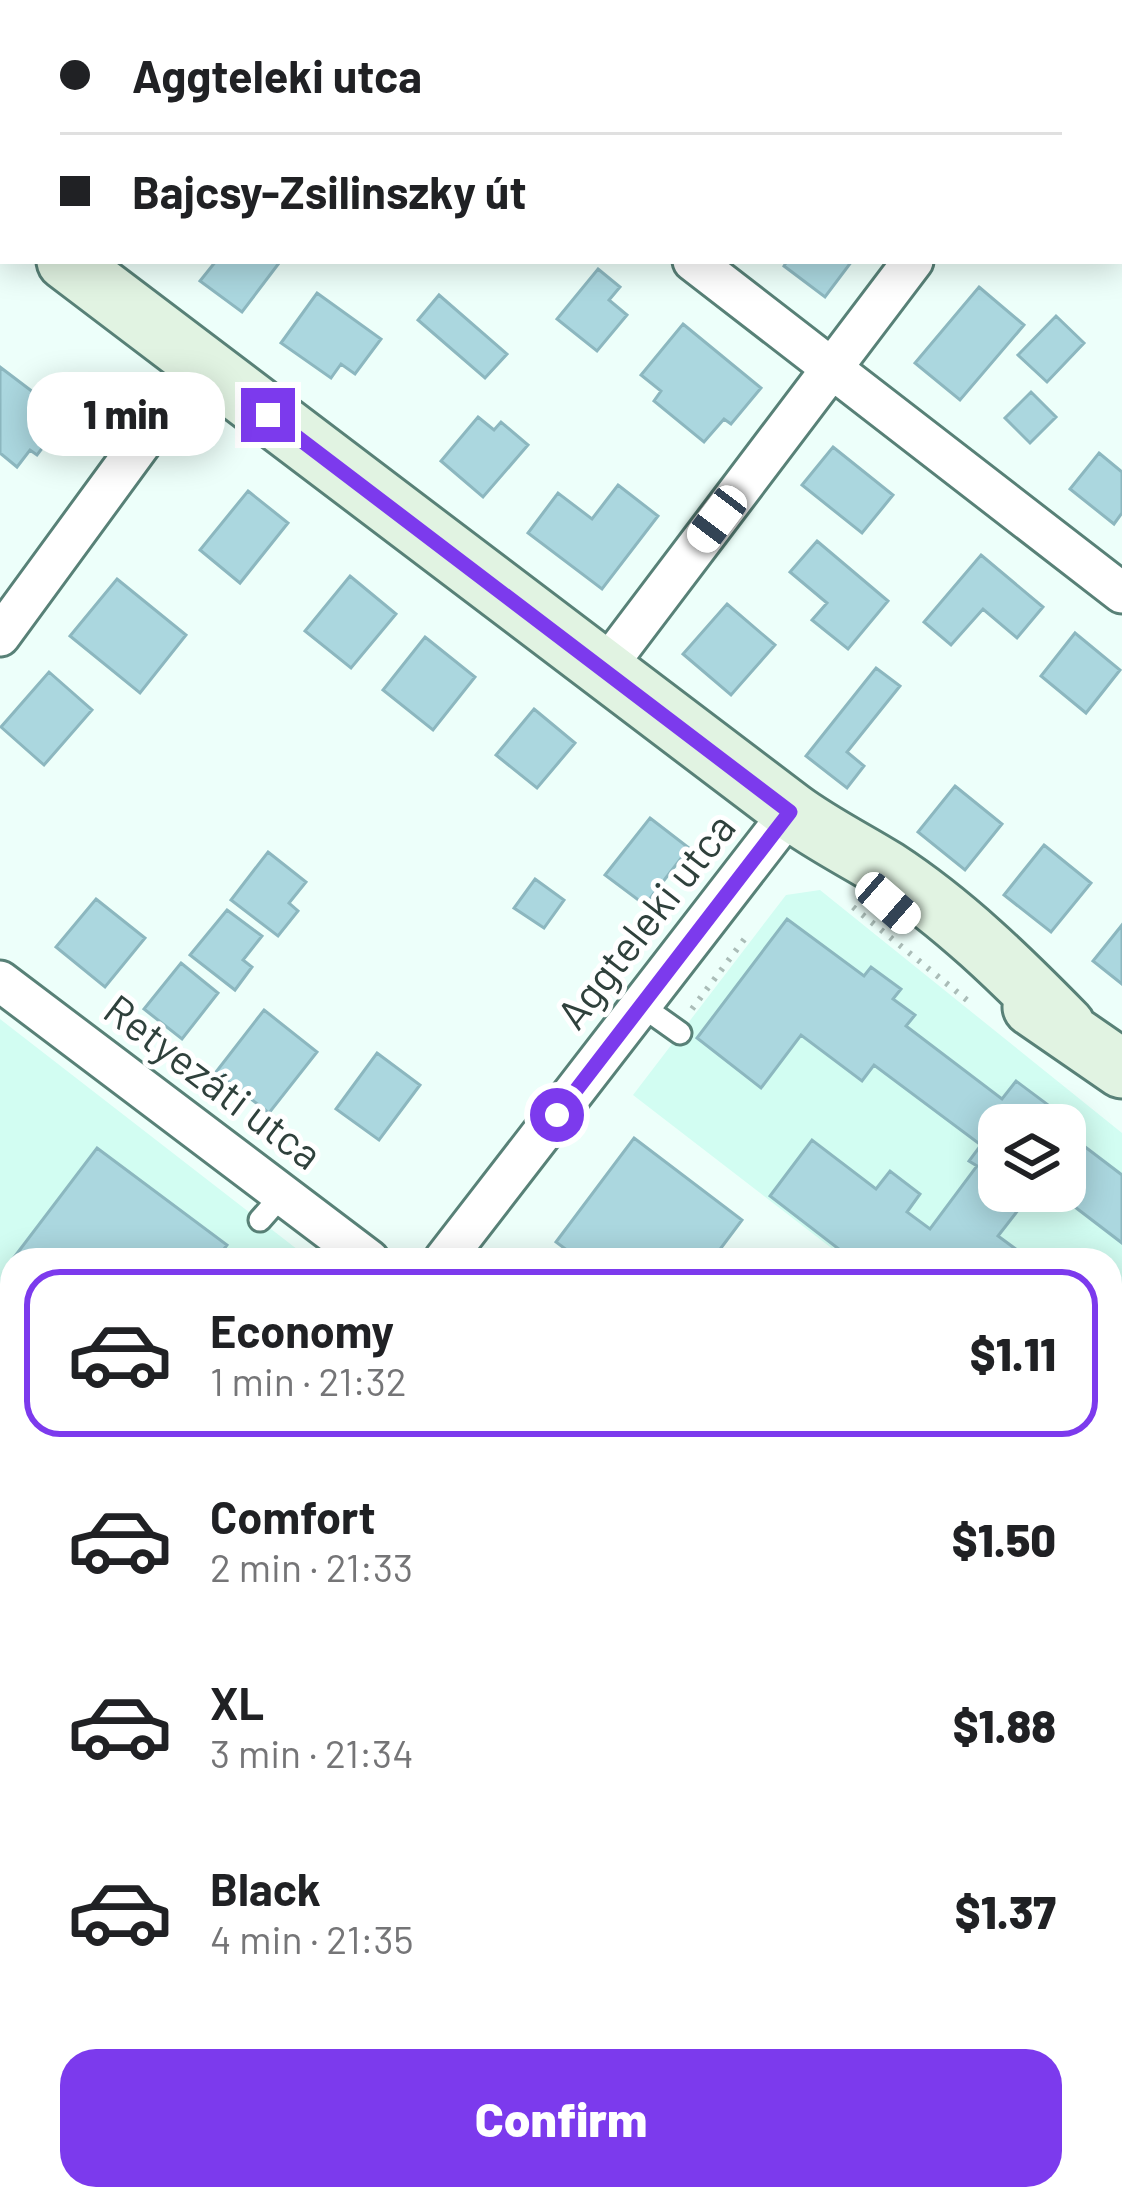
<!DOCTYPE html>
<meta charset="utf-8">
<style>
:root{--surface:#fff;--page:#f6f6f6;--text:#202124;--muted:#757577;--line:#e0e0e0;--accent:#7c3aed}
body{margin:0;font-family:Barlow,sans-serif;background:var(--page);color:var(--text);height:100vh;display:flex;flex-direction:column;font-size:45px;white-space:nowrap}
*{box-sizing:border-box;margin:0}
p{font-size:39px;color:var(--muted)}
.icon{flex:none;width:66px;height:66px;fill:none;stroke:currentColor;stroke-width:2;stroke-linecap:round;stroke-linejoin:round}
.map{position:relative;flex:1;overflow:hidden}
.panel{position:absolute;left:0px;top:1248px;width:1122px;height:963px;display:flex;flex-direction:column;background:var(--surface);border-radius:36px 36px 0 0;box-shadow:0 6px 30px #0003}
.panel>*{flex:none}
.hud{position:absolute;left:0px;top:0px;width:1122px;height:264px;box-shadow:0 6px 30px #0003;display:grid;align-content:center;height:264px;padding:0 60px;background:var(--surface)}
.fabs{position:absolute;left:978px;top:1104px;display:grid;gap:24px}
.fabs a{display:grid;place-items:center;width:108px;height:108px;border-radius:24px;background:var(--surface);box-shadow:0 6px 30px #0003;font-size:60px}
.end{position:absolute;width:54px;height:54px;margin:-27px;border:15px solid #7c3aed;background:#fff;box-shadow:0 0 0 6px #fff}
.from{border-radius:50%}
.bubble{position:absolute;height:84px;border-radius:36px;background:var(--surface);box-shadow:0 6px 30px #0003;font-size:39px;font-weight:800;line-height:84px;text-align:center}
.car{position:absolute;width:36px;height:72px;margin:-36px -18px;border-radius:15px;box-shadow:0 0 9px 3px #0007;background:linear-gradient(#fff 24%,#345 0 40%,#fff 0 76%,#345 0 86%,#fff 0)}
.hud b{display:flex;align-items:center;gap:42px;height:114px;font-size:45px}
.hud b+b{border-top:3px solid var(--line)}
.hud i{width:30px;height:30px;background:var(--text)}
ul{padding:21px 0 0;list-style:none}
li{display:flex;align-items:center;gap:36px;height:168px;margin:0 24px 18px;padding:0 36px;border:6px solid transparent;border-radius:36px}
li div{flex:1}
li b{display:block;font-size:45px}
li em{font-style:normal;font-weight:800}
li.on{border-color:var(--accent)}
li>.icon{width:108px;height:108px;stroke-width:1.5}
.cta{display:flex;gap:24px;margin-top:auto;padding:24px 60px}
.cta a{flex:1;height:138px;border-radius:36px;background:var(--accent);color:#fff;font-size:48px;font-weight:800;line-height:138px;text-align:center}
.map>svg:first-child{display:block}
.built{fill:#d2fdf2;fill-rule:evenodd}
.green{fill:#d3daa0}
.building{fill:#abd7df;stroke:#8cb7bf;stroke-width:3}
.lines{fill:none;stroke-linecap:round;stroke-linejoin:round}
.lane-casing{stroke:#588177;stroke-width:27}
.street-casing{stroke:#588177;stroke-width:45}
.secondary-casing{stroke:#588177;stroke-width:63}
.path{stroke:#aabcb7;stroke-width:6;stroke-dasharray:3 9;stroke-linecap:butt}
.lane{stroke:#fff;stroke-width:21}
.street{stroke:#fff;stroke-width:39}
.secondary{stroke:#e1f3e2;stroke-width:57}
.route{stroke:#7c3aed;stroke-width:15}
.labels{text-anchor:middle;stroke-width:10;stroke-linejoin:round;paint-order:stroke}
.street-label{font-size:42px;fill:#2f413c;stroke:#fff}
</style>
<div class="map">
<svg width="1122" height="2210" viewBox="0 0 1122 2210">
<rect width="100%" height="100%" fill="#edfffa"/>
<path class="built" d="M 820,890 L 1122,1133 L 1122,1294 L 1110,1309 L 1110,1260 L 847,1260 L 633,1095 L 786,895 ZM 999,1125 L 1065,1125 L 1065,1191 L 999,1191 Z
M 0,1019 L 311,1260 L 12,1260 L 12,1552 L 0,1543 Z"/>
<path class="green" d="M 0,1358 L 12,1368 L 12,1523 L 0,1514 Z"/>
<path class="building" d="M 216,261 L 276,261 L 279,263 L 242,312 L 200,281 Z
M 787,261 L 852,261 L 825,297 L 784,266 Z
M 598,269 L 620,287 L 609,300 L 627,315 L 597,351 L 557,319 Z
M 979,287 L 1024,325 L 960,400 L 915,363 Z
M 317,293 L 381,339 L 355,374 L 341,364 L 331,378 L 281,343 Z
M 439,295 L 507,354 L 485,378 L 418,320 Z
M 1056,316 L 1084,343 L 1047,382 L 1018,355 Z
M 683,324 L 761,388 L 731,424 L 724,419 L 704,442 L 654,401 L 661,391 L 641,375 Z
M 0,367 L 66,417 L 37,455 L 30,450 L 17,467 L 0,453 Z
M 1031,392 L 1056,417 L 1030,443 L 1005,418 Z
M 478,417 L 494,430 L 501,422 L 528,445 L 483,497 L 441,461 Z
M 833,447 L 893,495 L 862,533 L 802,485 Z
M 1099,453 L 1122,472 L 1122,513 L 1114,524 L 1070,489 Z
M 618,485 L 658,516 L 602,589 L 528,533 L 558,493 L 592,519 Z
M 248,491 L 288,523 L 240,583 L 200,550 Z
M 817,541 L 888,601 L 848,649 L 812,620 L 827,603 L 790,572 Z
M 981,555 L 1043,607 L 1017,638 L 983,609 L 951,645 L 924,622 Z
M 350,576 L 396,614 L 351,668 L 305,631 Z
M 117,579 L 186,635 L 140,693 L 70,636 Z
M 727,604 L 775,645 L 731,695 L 683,654 Z
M 1075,633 L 1120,670 L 1086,713 L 1041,676 Z
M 425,637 L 475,677 L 433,730 L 383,690 Z
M 876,668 L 900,686 L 847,752 L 864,766 L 847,788 L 806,756 Z
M 49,672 L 92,710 L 44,765 L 1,727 Z
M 534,709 L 575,743 L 537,788 L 496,755 Z
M 955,786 L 1002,824 L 965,870 L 918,832 Z
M 650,818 L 689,848 L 645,905 L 605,875 Z
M 1044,845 L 1091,883 L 1051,932 L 1004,895 Z
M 268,852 L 306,882 L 289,903 L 298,911 L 278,936 L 231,900 Z
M 535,879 L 564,900 L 544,928 L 514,908 Z
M 96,899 L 145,938 L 105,987 L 56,947 Z
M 227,910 L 262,936 L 243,960 L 252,967 L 235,990 L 190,955 Z
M 787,919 L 864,976 L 871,967 L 901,989 L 893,999 L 915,1015 L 906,1026 L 1002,1099 L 1016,1081 L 1083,1131 L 1076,1140 L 1122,1175 L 1122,1243 L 1054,1191 L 1065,1191 L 1065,1125 L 999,1125 L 999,1191 L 1033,1191 L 998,1236 L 1017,1250 L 1010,1260 L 853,1260 L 770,1196 L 812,1140 L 876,1189 L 890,1171 L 920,1194 L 907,1212 L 930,1229 L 977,1166 L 969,1161 L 981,1145 L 874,1065 L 862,1081 L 801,1035 L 761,1088 L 697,1038 Z
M 1122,925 L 1122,984 L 1093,961 Z
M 181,963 L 218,993 L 182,1039 L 144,1009 Z
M 264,1010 L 317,1052 L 269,1113 L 216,1072 Z
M 377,1053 L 420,1085 L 379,1140 L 336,1109 Z
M 634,1138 L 742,1220 L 712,1260 L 580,1260 L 556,1242 Z
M 97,1148 L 227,1245 L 216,1260 L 12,1260 Z
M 1122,1641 L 1122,1706 L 1110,1721 L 1110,1656 Z
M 0,1997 L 12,2006 L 12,2085 L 6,2080 L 0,2087 Z
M 176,2199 L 214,2199 L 206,2210 L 168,2210 Z
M 593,2199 L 655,2199 L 647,2210 L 609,2210 Z
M 851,2199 L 919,2199 L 910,2210 L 866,2210 Z
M 970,2199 L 999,2199 L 1014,2210 L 962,2210 Z"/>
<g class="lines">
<g class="lane-casing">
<path id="lane" d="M 642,1006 L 680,1033
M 260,1220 L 282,1195"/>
</g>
<g class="street-casing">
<path id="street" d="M 345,0 L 349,3
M 660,3 L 662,0
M 1111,3 L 1114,0
M 693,261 L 1122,593
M 0,636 L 199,364
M 605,668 L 913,261
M 0,981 L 369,1260
M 444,1260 L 791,811
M 0,1590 L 12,1599
M 1110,1830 L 1122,1840
M 0,1845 L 12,1830
M 791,2199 L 805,2210
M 0,2208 L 2,2210"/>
</g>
<g class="secondary-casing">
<path id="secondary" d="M 0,210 L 3,213
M 66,261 L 791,811 C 822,834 855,850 887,870 C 953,913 1011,970 1066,1026
M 1032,1007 L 1122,1069"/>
</g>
<path class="path" d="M 853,907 L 973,1005
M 692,1009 L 749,933"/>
<use href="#lane" class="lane"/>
<use href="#street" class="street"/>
<use href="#secondary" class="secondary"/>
</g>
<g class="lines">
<path class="route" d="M 268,415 L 790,812 L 557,1115"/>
</g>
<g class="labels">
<g class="street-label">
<text transform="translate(646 921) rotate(-52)" y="15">Aggteleki utca</text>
<text transform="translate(213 1082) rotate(37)" y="15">Retyezáti utca</text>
</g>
</g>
</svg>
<div class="fabs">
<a><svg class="icon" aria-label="layers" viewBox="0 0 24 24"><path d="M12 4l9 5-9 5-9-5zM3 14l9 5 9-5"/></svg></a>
</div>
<i class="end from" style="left:557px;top:1115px"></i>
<i class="end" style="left:268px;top:415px"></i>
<div class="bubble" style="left:27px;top:372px;width:198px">1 min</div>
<i class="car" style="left:717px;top:519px;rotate:217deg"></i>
<i class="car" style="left:888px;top:903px;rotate:131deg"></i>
<div class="hud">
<b><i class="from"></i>Aggteleki utca</b>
<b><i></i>Bajcsy-Zsilinszky út</b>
</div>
<section class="panel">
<ul>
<li class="on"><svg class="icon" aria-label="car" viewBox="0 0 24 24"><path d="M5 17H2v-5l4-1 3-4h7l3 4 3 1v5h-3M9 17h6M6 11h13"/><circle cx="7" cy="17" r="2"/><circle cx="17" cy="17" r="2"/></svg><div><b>Economy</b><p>1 min · 21:32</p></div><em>$1.11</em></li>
<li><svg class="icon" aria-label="car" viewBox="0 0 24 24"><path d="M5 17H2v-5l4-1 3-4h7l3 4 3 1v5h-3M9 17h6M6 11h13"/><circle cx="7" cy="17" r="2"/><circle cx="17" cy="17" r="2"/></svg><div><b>Comfort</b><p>2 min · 21:33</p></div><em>$1.50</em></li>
<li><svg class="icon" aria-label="car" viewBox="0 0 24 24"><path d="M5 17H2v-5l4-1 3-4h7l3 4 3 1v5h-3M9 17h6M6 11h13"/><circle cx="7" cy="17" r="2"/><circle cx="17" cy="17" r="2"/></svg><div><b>XL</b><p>3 min · 21:34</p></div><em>$1.88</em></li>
<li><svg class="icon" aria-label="car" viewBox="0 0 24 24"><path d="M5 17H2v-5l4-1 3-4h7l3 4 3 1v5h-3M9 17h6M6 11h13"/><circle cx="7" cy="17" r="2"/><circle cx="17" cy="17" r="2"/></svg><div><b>Black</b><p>4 min · 21:35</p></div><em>$1.37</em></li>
</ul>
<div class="cta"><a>Confirm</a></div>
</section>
</div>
